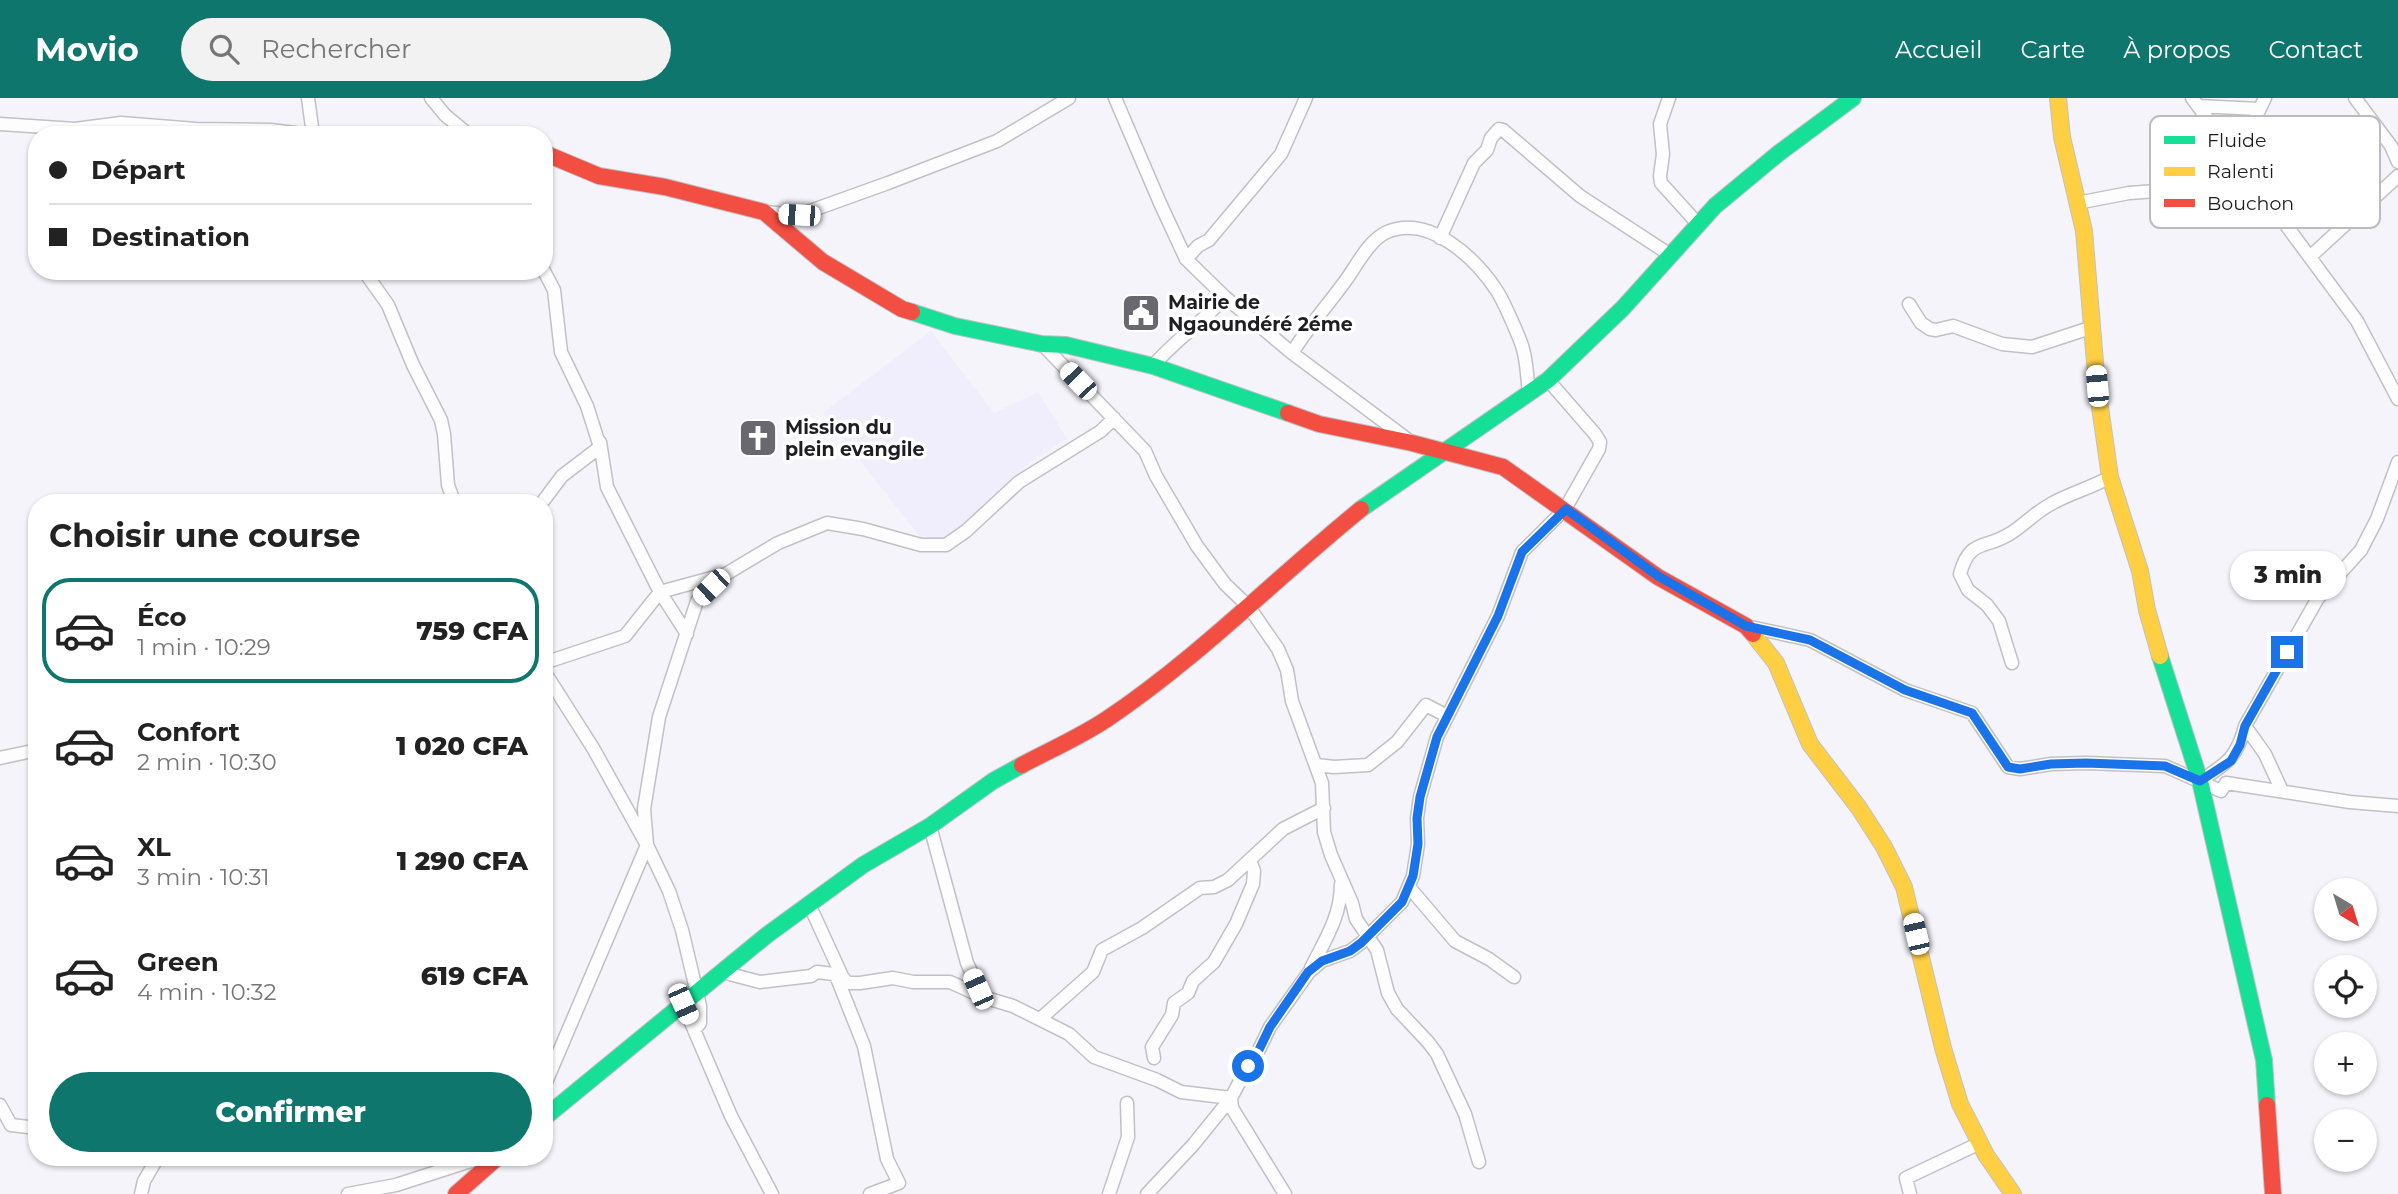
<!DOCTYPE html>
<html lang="fr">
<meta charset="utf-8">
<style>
:root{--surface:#fff;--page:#f2f2f2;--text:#222;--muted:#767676;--line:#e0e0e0;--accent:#0f766e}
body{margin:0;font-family:Montserrat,sans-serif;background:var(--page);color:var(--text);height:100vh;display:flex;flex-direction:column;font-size:26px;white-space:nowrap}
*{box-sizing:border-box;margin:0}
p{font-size:23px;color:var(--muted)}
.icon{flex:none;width:38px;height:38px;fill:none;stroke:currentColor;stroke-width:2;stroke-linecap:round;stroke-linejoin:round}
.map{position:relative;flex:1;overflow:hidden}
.drawer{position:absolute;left:28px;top:396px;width:525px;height:672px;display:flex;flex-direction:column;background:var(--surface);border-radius:28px;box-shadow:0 2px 5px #0004}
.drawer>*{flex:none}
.hud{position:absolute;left:28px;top:28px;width:525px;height:154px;border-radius:28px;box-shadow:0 2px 5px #0004;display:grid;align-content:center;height:154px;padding:0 21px;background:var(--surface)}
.needle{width:46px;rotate:142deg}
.tools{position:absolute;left:2314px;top:780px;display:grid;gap:14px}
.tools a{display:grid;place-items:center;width:63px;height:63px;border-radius:50%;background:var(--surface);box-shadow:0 2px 5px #0004;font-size:35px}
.end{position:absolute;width:32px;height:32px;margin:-16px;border:9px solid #1a73e8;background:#fff;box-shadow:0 0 0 4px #fff}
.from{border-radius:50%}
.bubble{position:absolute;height:49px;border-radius:24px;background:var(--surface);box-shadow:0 2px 5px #0004;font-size:23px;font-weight:800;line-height:49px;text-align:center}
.car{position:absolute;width:21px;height:42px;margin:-21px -10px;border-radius:9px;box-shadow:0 0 5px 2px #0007;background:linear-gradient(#fff 24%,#345 0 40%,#fff 0 76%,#345 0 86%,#fff 0)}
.hud b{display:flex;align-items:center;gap:24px;height:66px;font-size:26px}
.hud b+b{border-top:2px solid var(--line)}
.hud i{width:18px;height:18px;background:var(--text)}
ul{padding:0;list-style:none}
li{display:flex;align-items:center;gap:21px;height:105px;margin:0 14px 10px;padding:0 7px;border:4px solid transparent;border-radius:28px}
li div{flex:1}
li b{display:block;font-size:26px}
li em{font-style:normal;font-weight:800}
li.active{border-color:var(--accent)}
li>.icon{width:63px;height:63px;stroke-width:1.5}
h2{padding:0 21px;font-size:32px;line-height:84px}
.cta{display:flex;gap:14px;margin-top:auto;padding:14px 21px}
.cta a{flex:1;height:80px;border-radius:42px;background:var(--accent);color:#fff;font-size:28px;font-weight:800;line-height:80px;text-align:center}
header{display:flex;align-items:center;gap:42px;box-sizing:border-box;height:98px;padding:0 35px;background:var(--accent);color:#fff}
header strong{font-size:33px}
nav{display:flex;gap:38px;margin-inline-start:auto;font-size:24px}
.search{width:490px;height:63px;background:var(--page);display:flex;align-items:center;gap:18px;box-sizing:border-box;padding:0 24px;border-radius:38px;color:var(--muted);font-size:26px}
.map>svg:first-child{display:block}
.built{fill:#f0edfc}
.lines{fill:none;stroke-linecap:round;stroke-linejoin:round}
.street-casing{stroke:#c1c0c5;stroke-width:15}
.fast-casing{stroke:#c1c0c5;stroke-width:18}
.slow-casing{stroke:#c1c0c5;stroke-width:18}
.jam-casing{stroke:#c1c0c5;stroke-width:18}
.street{stroke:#fefdfe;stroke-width:12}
.fast{stroke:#16e098;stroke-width:16}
.slow{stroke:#ffcf43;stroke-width:16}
.jam{stroke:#f24e42;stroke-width:16}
.route{stroke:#1a73e8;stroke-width:9}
.labels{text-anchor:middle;stroke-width:7;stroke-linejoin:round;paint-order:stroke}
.poi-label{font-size:19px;font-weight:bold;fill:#1e1d22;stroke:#fff;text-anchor:start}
.key{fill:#fff;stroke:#bcbbbd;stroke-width:2}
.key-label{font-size:19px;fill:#1e1d22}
</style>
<header>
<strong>Movio</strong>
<div class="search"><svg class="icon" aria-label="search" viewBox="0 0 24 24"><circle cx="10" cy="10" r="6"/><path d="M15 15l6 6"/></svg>Rechercher</div>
<nav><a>Accueil</a><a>Carte</a><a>À propos</a><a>Contact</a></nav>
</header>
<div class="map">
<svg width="2398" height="1096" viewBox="0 0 2398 1096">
<rect width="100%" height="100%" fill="#f5f4fa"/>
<path class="built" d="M 931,233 L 994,315 L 1038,294 L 1067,341 L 1032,363 L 950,440 L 923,443 L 823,315 Z"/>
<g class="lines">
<g class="street-casing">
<path id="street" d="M 308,0 L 313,37
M 431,0 L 445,17 L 469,37
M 1115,0 L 1160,105 L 1186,161
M 1306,0 L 1281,56 L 1209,142 L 1198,148 L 1186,161 L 1225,199 L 1292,255 L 1407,341
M 1669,0 L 1660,26 L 1663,56 L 1660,78 L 1661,85 L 1698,126
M 2192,0 L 2357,223 L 2398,301
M 2355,0 L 2391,48 L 2398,64
M 2198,8 L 2259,11
M 0,26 L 75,31 L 121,25 L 196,31 L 271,32 L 310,37
M 2077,105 L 2129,95 L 2170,92 L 2202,95 L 2214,93 L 2225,82 L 2265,0
M 764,114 L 799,117 L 888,85 L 997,43 L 1069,0
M 1440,140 L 1474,65 L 1487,52 L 1491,40 L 1499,31 L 1503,32 L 1580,98 L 1672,158
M 2311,158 L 2398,78
M 364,173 L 388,207 L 413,267 L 441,322 L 444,336 L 448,387 L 454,404
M 544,173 L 554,192 L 561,254 L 587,308 L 600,349 L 562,378 L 544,402
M 1909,206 L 1921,225 L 1930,231 L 1936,232 L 1953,228 L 2002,246 L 2032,249 L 2093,229
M 1042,246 L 1145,353 L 1156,378 L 1197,448 L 1225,486 L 1249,509 L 1278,551 L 1287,572 L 1292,603 L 1322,685 L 1324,734 L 1331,757 L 1352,805 L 1356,821 L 1377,852 L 1388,895 L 1397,911 L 1428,944 L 1437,956 L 1465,1016 L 1479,1064
M 1292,255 C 1308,229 1328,207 1346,182 C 1357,167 1369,142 1387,134 C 1430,116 1476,161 1497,193 C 1503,202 1520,240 1523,251 C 1527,265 1527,280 1529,294
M 1153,268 C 1175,242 1203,224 1225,199
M 600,344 L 607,389 L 660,494 L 687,536
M 1746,528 L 1810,542 L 1905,592 L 1972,615 L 2008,669 L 2020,671 L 2051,666 L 2086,665 L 2165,668 L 2221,693 L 2226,685 L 2350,704 L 2398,708
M 544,565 L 625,538 L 660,494 L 726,476 L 778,445 L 827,425 L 863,431 L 921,447 L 946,447 L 966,433 L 1019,384 L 1101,333 L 1114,320
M 2012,565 L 1999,523 L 1987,507 L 1968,492 L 1960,476 C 1970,439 1986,452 2011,435 C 2025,426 2036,414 2051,406 C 2070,395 2091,390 2110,379
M 544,573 L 593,650 L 647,747 L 669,793 L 682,832 L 700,908 L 700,925 L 694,932
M 2245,628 L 2265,656 L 2282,693
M 0,660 L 37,652
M 1317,667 L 1334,669 L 1368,667 L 1397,644 L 1426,607 L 1447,618
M 2200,683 C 2226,666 2237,660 2245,628 L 2318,500 L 2361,452 L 2377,421 L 2398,364
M 930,728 L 967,865 L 983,899 L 1013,908 L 1069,936 L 1094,959 L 1157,982 L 1181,994 L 1231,1000 L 1232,1010 L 1285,1096
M 1409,789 L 1455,843 L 1489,861 L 1514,879
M 809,806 L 842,878 L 847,885 L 860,885 L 893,880 L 913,884 L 950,884 L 983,899
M 1311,870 C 1325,842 1341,818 1341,786
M 722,874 L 760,884 L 811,878 L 817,874 L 841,877
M 835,875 L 864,948 L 887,1061 L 899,1085 L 870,1096
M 683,906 L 731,1018 L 772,1096
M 1040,921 L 1093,874 L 1102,852 L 1142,830 L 1200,790 L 1214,789 L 1228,782 L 1283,731 L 1324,710
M 1154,960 L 1152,949 L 1172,917 L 1174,905 L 1188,895 L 1193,883 L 1214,864 L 1236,826 L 1253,786 L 1254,773 L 1250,762
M 544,989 L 647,747 L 644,711 L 659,619 L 697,503 L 723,478
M 0,1007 L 11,1027 L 37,1030
M 141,1096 L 144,1083 L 158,1059
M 348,1096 L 396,1087 L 483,1059
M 1109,1096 L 1128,1039 L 1127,1005
M 1147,1096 L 1193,1047 L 1231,1000 L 1248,968 L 1255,960 L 1270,929 L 1309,874 L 1322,863 L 1350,853 L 1361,845 L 1402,804 L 1413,778 L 1418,746 L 1417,720 L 1420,699 L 1437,639 L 1498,518 L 1522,454 L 1565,411 L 1599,351 L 1600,344 L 1595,336 L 1548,282
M 1910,1096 L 1906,1080 L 1980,1045"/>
</g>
<g class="fast-casing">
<path id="fast" d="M 912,214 L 955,228 L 1042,246 L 1066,247 L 1153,268 L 1288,315
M 1361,411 L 1548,282 L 1623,210 L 1715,108 L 1779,55 L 1853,0
M 2160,558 L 2200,683 L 2264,962 L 2267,1007
M 544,1020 L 767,837 L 863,767 L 930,728 L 993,683 L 1022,667"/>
</g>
<g class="slow-casing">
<path id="slow" d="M 2058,0 L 2062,39 L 2084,133 L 2097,288 L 2110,379 L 2140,473 L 2147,512 L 2160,558
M 1753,536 L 1776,565 L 1810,646 L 1859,710 L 1884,749 L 1904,789 L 1943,950 L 1960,1006 L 1986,1057 L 2013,1096"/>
</g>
<g class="jam-casing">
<path id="jam" d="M 544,55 L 599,78 L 665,89 L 764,114 L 823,164 L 902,211 L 912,214
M 1288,315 L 1319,326 L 1412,345 L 1503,369 L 1658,479 L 1746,528 L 1753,536
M 1022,667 C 1050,652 1080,639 1107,621 C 1198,560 1276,480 1361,411
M 2267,1007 L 2273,1096
M 456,1096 L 498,1059"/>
</g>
<use href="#street" class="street"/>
<use href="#fast" class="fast"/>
<use href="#slow" class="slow"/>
<use href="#jam" class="jam"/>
</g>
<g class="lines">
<path class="route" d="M 1248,968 L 1255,960 L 1270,929 L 1308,874 L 1322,863 L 1350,853 L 1361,845 L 1402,804 L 1413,778 L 1418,746 L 1417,720 L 1420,699 L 1437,639 L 1498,518 L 1522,454 L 1566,411 L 1658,478 L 1746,528 L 1810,542 L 1905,592 L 1972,615 L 2008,669 L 2020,671 L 2051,666 L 2086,665 L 2165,668 L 2200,683 L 2231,663 L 2240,647 L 2245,628 L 2287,554"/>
</g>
<defs>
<g id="civic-square" transform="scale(2.0125)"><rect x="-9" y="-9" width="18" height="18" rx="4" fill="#69686e" stroke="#fff"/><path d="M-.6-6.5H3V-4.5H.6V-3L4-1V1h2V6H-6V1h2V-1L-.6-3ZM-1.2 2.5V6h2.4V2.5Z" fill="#fff"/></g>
<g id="church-square" transform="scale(2.0125)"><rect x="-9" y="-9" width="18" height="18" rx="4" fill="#69686e" stroke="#fff"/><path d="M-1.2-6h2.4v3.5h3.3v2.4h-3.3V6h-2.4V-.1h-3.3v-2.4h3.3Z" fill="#fff"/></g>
</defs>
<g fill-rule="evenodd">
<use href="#civic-square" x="1141" y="215"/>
<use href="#church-square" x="758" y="340"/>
</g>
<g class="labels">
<g class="poi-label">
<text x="1168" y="211">Mairie de<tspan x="1168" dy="22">Ngaoundéré 2éme</tspan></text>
<text x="785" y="336">Mission du<tspan x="785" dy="22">plein evangile</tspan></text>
</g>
</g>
<rect x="2150" y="18" width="230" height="112" rx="10" class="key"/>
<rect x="2164" y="38" width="31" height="8" fill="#16e098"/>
<rect x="2164" y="69" width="31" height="9" fill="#ffcf43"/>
<rect x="2164" y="101" width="31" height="8" fill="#f24e42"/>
<g class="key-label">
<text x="2207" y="49">Fluide</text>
<text x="2207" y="80">Ralenti</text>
<text x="2207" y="112">Bouchon</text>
</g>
</svg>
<div class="tools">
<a><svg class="needle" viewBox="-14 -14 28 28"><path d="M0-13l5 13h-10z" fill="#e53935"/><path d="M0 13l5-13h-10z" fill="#767676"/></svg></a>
<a><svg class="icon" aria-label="locate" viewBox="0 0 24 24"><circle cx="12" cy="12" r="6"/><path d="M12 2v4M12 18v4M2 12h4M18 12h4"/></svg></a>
<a>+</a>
<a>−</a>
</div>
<i class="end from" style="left:1248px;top:968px"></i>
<i class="end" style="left:2287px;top:554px"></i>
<div class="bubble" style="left:2230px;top:453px;width:116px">3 min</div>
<i class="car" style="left:799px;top:117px;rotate:273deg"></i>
<i class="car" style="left:1078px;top:283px;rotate:316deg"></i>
<i class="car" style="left:2097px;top:288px;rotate:355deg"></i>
<i class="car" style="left:711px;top:489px;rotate:226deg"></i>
<i class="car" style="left:1916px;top:836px;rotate:347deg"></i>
<i class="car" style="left:978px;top:891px;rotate:336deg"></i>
<i class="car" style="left:683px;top:906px;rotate:156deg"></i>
<div class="hud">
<b><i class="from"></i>Départ</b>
<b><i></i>Destination</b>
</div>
<section class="drawer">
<h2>Choisir une course</h2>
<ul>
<li class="active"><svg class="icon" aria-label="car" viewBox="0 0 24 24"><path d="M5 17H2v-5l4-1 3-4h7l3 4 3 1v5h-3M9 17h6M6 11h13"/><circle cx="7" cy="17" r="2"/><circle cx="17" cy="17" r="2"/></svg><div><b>Éco</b><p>1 min · 10:29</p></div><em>759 CFA</em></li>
<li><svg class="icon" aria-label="car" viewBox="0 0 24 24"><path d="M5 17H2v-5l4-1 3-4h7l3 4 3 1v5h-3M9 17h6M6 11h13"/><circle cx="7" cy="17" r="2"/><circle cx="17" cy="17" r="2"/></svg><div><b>Confort</b><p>2 min · 10:30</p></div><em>1 020 CFA</em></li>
<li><svg class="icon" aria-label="car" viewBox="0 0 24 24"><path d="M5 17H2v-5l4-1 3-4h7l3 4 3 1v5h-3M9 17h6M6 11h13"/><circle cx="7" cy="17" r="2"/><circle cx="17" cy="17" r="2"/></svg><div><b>XL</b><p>3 min · 10:31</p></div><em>1 290 CFA</em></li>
<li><svg class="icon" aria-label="car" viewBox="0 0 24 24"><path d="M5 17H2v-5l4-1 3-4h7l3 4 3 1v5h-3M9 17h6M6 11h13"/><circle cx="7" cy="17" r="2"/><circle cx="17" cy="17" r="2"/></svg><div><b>Green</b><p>4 min · 10:32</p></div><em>619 CFA</em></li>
</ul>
<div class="cta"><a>Confirmer</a></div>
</section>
</div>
